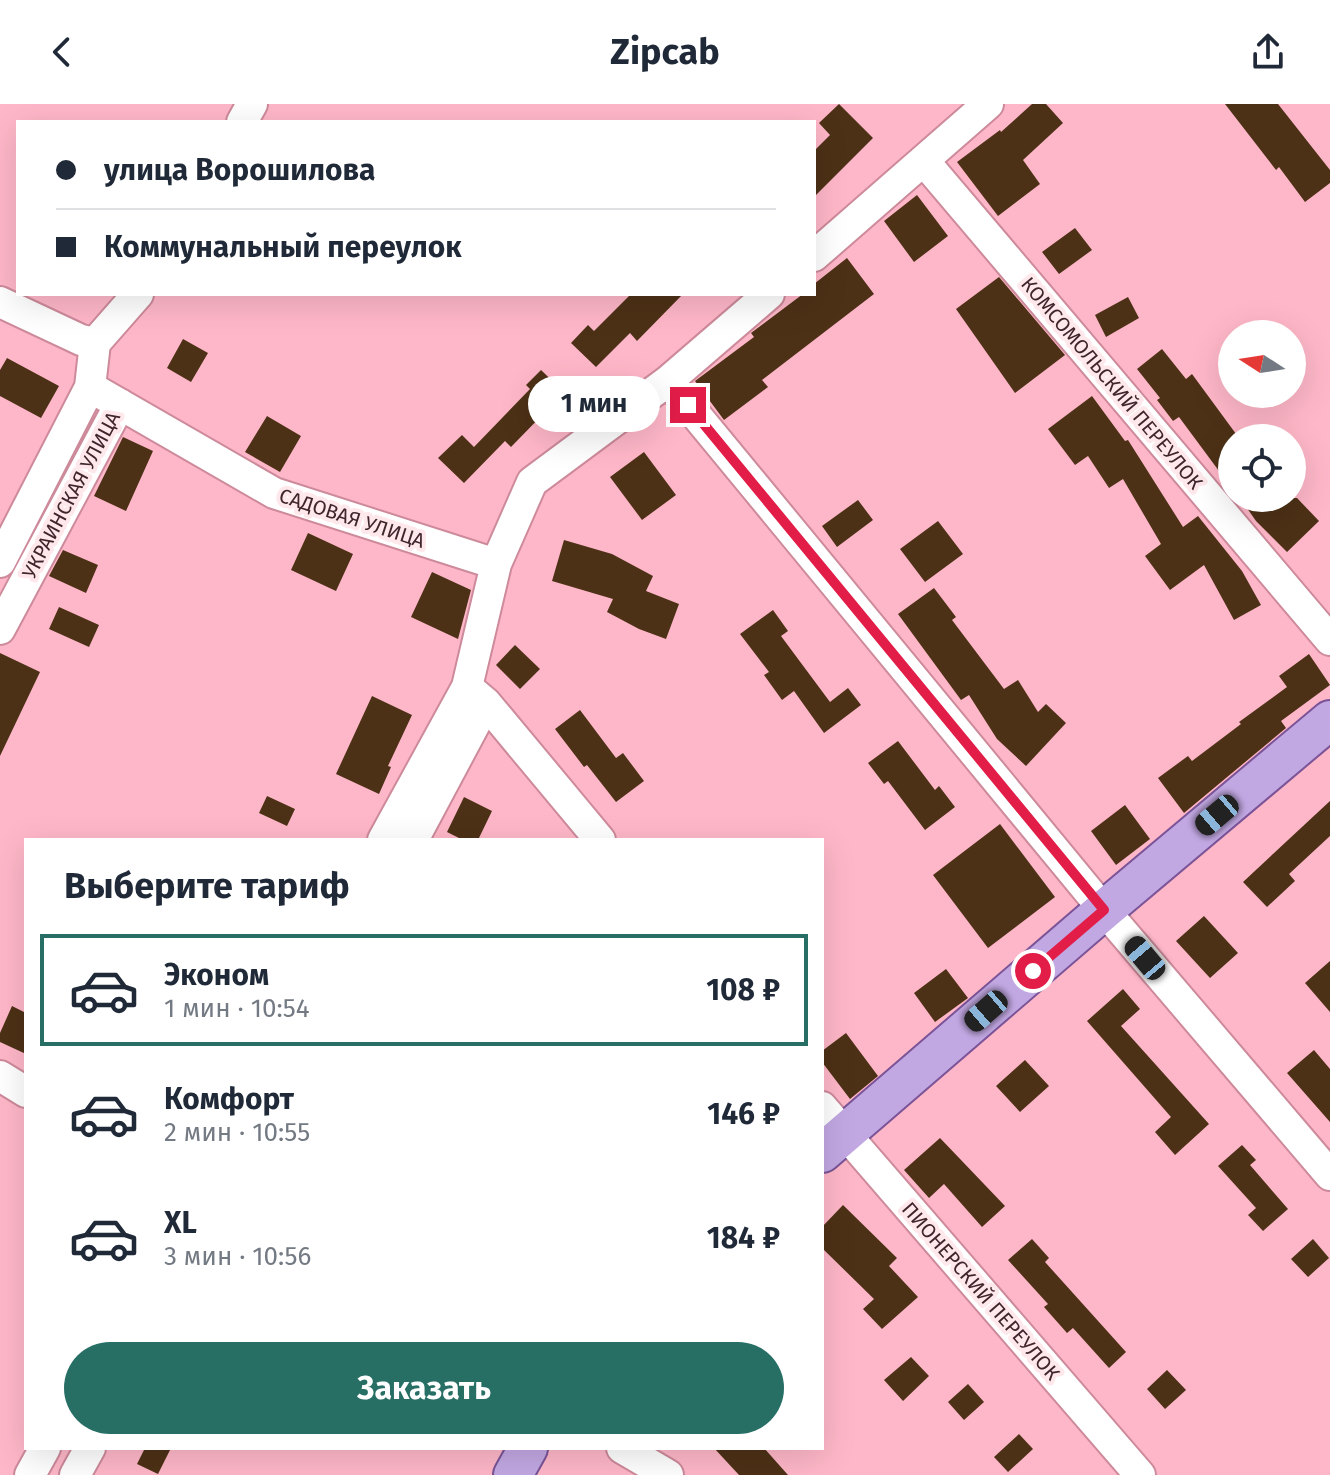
<!DOCTYPE html>
<html lang="ru">
<meta charset="utf-8">
<style>
:root{--surface:#fff;--page:#f6f6f7;--text:#1f2937;--muted:#747a83;--line:#e0e1e3;--accent:#276e65}
body{margin:0;font-family:"Fira Sans",sans-serif;background:var(--page);color:var(--text);height:100vh;display:flex;flex-direction:column;font-size:30px;white-space:nowrap}
*{box-sizing:border-box;margin:0}
p{font-size:26px;color:var(--muted)}
.icon{flex:none;width:44px;height:44px;fill:none;stroke:currentColor;stroke-width:2;stroke-linecap:round;stroke-linejoin:round}
.map{position:relative;flex:1;overflow:hidden}
.panel{position:absolute;left:24px;top:734px;width:800px;height:612px;display:flex;flex-direction:column;background:var(--surface);border-radius:0px;box-shadow:0 8px 32px #0002}
.panel>*{flex:none}
.hud{position:absolute;left:16px;top:16px;width:800px;height:176px;border-radius:0px;box-shadow:0 8px 32px #0002;display:grid;align-content:center;height:176px;padding:0 40px;background:var(--surface)}
.needle{width:52px;rotate:282deg}
.controls{position:absolute;left:1218px;top:216px;display:grid;gap:16px}
.controls a{display:grid;place-items:center;width:88px;height:88px;border-radius:50%;background:var(--surface);box-shadow:0 8px 32px #0002;font-size:40px}
.end{position:absolute;width:36px;height:36px;margin:-18px;border:10px solid #e11d48;background:#fff;box-shadow:0 0 0 4px #fff}
.from{border-radius:50%}
.bubble{position:absolute;height:56px;border-radius:28px;background:var(--surface);box-shadow:0 8px 32px #0002;font-size:26px;font-weight:700;line-height:56px;text-align:center}
.car{position:absolute;width:24px;height:48px;margin:-24px -12px;border-radius:10px;box-shadow:0 0 6px 2px #0007;background:linear-gradient(#222 24%,#8ab4d8 0 40%,#222 0 76%,#8ab4d8 0 86%,#222 0)}
.hud b{display:flex;align-items:center;gap:28px;height:76px;font-size:30px}
.hud b+b{border-top:2px solid var(--line)}
.hud i{width:20px;height:20px;background:var(--text)}
ul{padding:0;list-style:none}
li{display:flex;align-items:center;gap:24px;height:112px;margin:0 16px 12px;padding:0 24px;border:4px solid transparent;border-radius:0px}
li div{flex:1}
li b{display:block;font-size:30px}
li em{font-style:normal;font-weight:700}
li.current{border-color:var(--accent)}
li>.icon{width:72px;height:72px;stroke-width:1.5}
h2{padding:0 40px;font-size:36px;line-height:96px}
.primary-button{display:flex;gap:16px;margin-top:auto;padding:16px 40px}
.primary-button a{flex:1;height:92px;border-radius:48px;background:var(--accent);color:#fff;font-size:32px;font-weight:700;line-height:92px;text-align:center}
header{display:flex;justify-content:space-between;align-items:center;height:104px;padding:0 40px;background:var(--surface);font-size:36px;font-weight:700}
.map>svg:first-child{display:block}
.building{fill:#4d3116}
.lines{fill:none;stroke-linecap:round;stroke-linejoin:round}
.minor-casing{stroke:#cd8a9b;stroke-width:34}
.major-casing{stroke:#7a5497;stroke-width:42}
.minor{stroke:#fff;stroke-width:30}
.major{stroke:#c2a8e3;stroke-width:38}
.route{stroke:#e11d48;stroke-width:10}
.labels{text-anchor:middle;stroke-width:8;stroke-linejoin:round;paint-order:stroke}
.street-label{font-size:20px;fill:#40252c;stroke:#fee8ec}
</style>
<header><svg class="icon" aria-label="back" viewBox="0 0 24 24"><path d="M15 5l-7 7 7 7"/></svg>Zipcab<svg class="icon" aria-label="share" viewBox="0 0 24 24"><path d="M12 15V3M7 8l5-5 5 5M5 13v7h14v-7"/></svg></header>
<div class="map">
<svg width="1330" height="1371" viewBox="0 0 1330 1371">
<rect width="100%" height="100%" fill="#feb7c8"/>
<path class="building" d="M 839,0 L 873,34 L 814,93 L 814,47 L 830,31 L 819,19 Z
M 1032,0 L 1046,0 L 1063,19 L 1023,56 L 1040,80 L 998,112 L 957,58 L 1000,26 L 1001,28 Z
M 1225,0 L 1278,0 L 1330,66 L 1330,79 L 1305,98 L 1279,63 L 1276,66 Z
M 917,91 L 948,132 L 914,158 L 884,117 Z
M 1075,124 L 1092,146 L 1059,170 L 1042,148 Z
M 847,154 L 874,190 L 762,276 L 768,283 L 724,316 L 695,277 L 754,233 L 751,229 L 803,190 L 814,190 L 814,180 Z
M 999,173 L 1065,251 L 1015,289 L 956,205 Z
M 631,190 L 683,190 L 637,237 L 630,229 L 596,263 L 571,239 L 588,221 L 594,227 Z
M 1128,193 L 1139,214 L 1106,233 L 1095,211 Z
M 183,235 L 208,249 L 191,278 L 167,264 Z
M 1162,245 L 1186,275 L 1192,270 L 1239,334 L 1232,334 L 1232,358 L 1219,367 L 1179,313 L 1173,317 L 1157,296 L 1160,294 L 1137,265 Z
M 7,254 L 59,282 L 41,314 L 0,292 L 0,266 Z
M 541,266 L 572,296 L 557,311 L 549,304 L 511,343 L 505,337 L 464,379 L 438,354 L 462,331 L 474,343 L 530,285 L 526,281 Z
M 1092,292 L 1125,337 L 1128,336 L 1183,423 L 1198,412 L 1242,467 L 1261,501 L 1234,516 L 1204,461 L 1170,486 L 1145,452 L 1161,440 L 1123,375 L 1109,384 L 1088,352 L 1075,361 L 1048,325 Z
M 267,312 L 301,332 L 280,368 L 245,348 Z
M 123,333 L 153,347 L 126,407 L 94,392 Z
M 644,348 L 676,391 L 642,416 L 610,373 Z
M 1240,394 L 1297,394 L 1319,417 L 1287,448 L 1256,417 Z
M 858,396 L 873,416 L 837,443 L 822,422 Z
M 938,417 L 963,450 L 925,478 L 900,445 Z
M 308,429 L 353,450 L 336,487 L 291,466 Z
M 564,436 L 612,450 L 653,472 L 646,487 L 679,500 L 666,535 L 639,525 L 607,508 L 613,495 L 552,477 Z
M 63,446 L 98,461 L 86,489 L 49,472 Z
M 432,468 L 471,486 L 458,535 L 411,513 Z
M 934,484 L 956,513 L 952,516 L 1004,585 L 1018,576 L 1038,608 L 1046,600 L 1066,619 L 1026,662 L 997,635 L 969,591 L 961,596 L 898,510 Z
M 59,503 L 99,521 L 89,543 L 49,525 Z
M 773,506 L 788,527 L 781,532 L 830,598 L 848,584 L 861,601 L 824,629 L 794,587 L 782,596 L 764,571 L 769,568 L 740,530 Z
M 515,541 L 540,565 L 520,585 L 496,561 Z
M 0,549 L 40,568 L 0,652 Z
M 1309,550 L 1330,581 L 1281,617 L 1286,624 L 1184,709 L 1158,674 L 1188,652 L 1192,657 L 1241,620 L 1239,618 L 1287,583 L 1279,572 Z
M 372,592 L 412,611 L 388,662 L 391,663 L 379,690 L 336,670 Z
M 580,606 L 616,654 L 623,649 L 644,677 L 616,698 L 587,661 L 584,663 L 555,625 Z
M 898,637 L 935,686 L 939,682 L 955,703 L 925,726 L 888,677 L 884,680 L 868,659 Z
M 267,692 L 295,705 L 287,722 L 259,709 Z
M 464,693 L 492,707 L 478,736 L 463,736 L 447,728 Z
M 1330,697 L 1330,732 L 1289,770 L 1295,777 L 1267,803 L 1243,778 Z
M 1125,701 L 1150,735 L 1116,761 L 1091,727 Z
M 1000,720 L 1055,793 L 988,844 L 933,771 Z
M 1204,812 L 1238,849 L 1210,874 L 1176,837 Z
M 1330,857 L 1330,908 L 1305,879 Z
M 946,865 L 968,894 L 935,918 L 914,889 Z
M 1123,885 L 1140,905 L 1121,922 L 1209,1020 L 1175,1051 L 1155,1028 L 1171,1013 L 1087,917 Z
M 12,902 L 26,909 L 26,950 L 0,938 L 0,929 Z
M 846,929 L 878,972 L 850,995 L 822,958 L 822,947 Z
M 1314,946 L 1330,965 L 1330,1018 L 1287,969 Z
M 1025,956 L 1049,982 L 1020,1008 L 996,982 Z
M 940,1034 L 1005,1102 L 982,1123 L 944,1080 L 929,1094 L 904,1066 Z
M 1242,1041 L 1256,1056 L 1250,1061 L 1288,1105 L 1263,1127 L 1248,1111 L 1256,1104 L 1218,1062 Z
M 843,1101 L 897,1154 L 889,1162 L 918,1193 L 882,1225 L 863,1205 L 874,1195 L 822,1144 L 822,1123 Z
M 1032,1135 L 1049,1154 L 1045,1158 L 1126,1248 L 1109,1264 L 1073,1224 L 1067,1229 L 1044,1203 L 1048,1200 L 1008,1156 Z
M 1313,1135 L 1329,1154 L 1308,1173 L 1291,1155 Z
M 911,1253 L 929,1272 L 903,1297 L 884,1276 Z
M 1167,1266 L 1186,1286 L 1165,1305 L 1147,1285 Z
M 968,1280 L 984,1298 L 964,1316 L 948,1298 Z
M 1019,1330 L 1033,1345 L 1008,1368 L 994,1353 Z
M 145,1344 L 171,1344 L 158,1370 L 137,1360 Z
M 714,1344 L 764,1344 L 788,1371 L 739,1371 Z"/>
<g class="lines">
<g class="minor-casing">
<path id="minor" d="M 242,18 L 252,0
M 924,57 L 1330,536
M 814,152 L 988,0
M 0,198 L 81,236 L 95,239
M 95,239 L 138,190
M 668,277 L 1104,806 L 1330,1071
M 90,283 L 274,389 L 496,460
M 0,458 L 90,283 L 95,239
M 0,525 L 120,300
M 467,583 L 486,599 L 600,736
M 383,736 L 467,583 L 496,460 L 532,378 L 668,277 L 769,190
M 413,736 L 486,599
M 0,972 L 26,988
M 822,1003 L 1140,1371
M 622,1344 L 668,1371
M 30,1371 L 45,1344
M 75,1371 L 90,1344"/>
</g>
<g class="major-casing">
<path id="major" d="M 822,1049 L 1104,806 L 1330,616
M 513,1371 L 528,1344"/>
</g>
<use href="#minor" class="minor"/>
<use href="#major" class="major"/>
</g>
<g class="lines">
<path class="route" d="M 688,301 L 1104,806 L 1033,867"/>
</g>
<g class="labels">
<g class="street-label">
<text transform="translate(1112 279) rotate(50)" y="7">КОМСОМОЛЬСКИЙ ПЕРЕУЛОК</text>
<text transform="translate(71 391) rotate(-62)" y="7">УКРАИНСКАЯ УЛИЦА</text>
<text transform="translate(352 414) rotate(18)" y="7">САДОВАЯ УЛИЦА</text>
<text transform="translate(981 1187) rotate(49)" y="7">ПИОНЕРСКИЙ ПЕРЕУЛОК</text>
</g>
</g>
</svg>
<div class="controls">
<a><svg class="needle" viewBox="-14 -14 28 28"><path d="M0-13l5 13h-10z" fill="#e53935"/><path d="M0 13l5-13h-10z" fill="#747a83"/></svg></a>
<a><svg class="icon" aria-label="locate" viewBox="0 0 24 24"><circle cx="12" cy="12" r="6"/><path d="M12 2v4M12 18v4M2 12h4M18 12h4"/></svg></a>
</div>
<i class="end from" style="left:1033px;top:867px"></i>
<i class="end" style="left:688px;top:301px"></i>
<div class="bubble" style="left:528px;top:272px;width:132px">1 мин</div>
<i class="car" style="left:1217px;top:711px;rotate:230deg"></i>
<i class="car" style="left:1145px;top:854px;rotate:320deg"></i>
<i class="car" style="left:986px;top:907px;rotate:229deg"></i>
<div class="hud">
<b><i class="from"></i>улица Ворошилова</b>
<b><i></i>Коммунальный переулок</b>
</div>
<section class="panel">
<h2>Выберите тариф</h2>
<ul>
<li class="current"><svg class="icon" aria-label="car" viewBox="0 0 24 24"><path d="M5 17H2v-5l4-1 3-4h7l3 4 3 1v5h-3M9 17h6M6 11h13"/><circle cx="7" cy="17" r="2"/><circle cx="17" cy="17" r="2"/></svg><div><b>Эконом</b><p>1 мин · 10:54</p></div><em>108 ₽</em></li>
<li><svg class="icon" aria-label="car" viewBox="0 0 24 24"><path d="M5 17H2v-5l4-1 3-4h7l3 4 3 1v5h-3M9 17h6M6 11h13"/><circle cx="7" cy="17" r="2"/><circle cx="17" cy="17" r="2"/></svg><div><b>Комфорт</b><p>2 мин · 10:55</p></div><em>146 ₽</em></li>
<li><svg class="icon" aria-label="car" viewBox="0 0 24 24"><path d="M5 17H2v-5l4-1 3-4h7l3 4 3 1v5h-3M9 17h6M6 11h13"/><circle cx="7" cy="17" r="2"/><circle cx="17" cy="17" r="2"/></svg><div><b>XL</b><p>3 мин · 10:56</p></div><em>184 ₽</em></li>
</ul>
<div class="primary-button"><a>Заказать</a></div>
</section>
</div>
